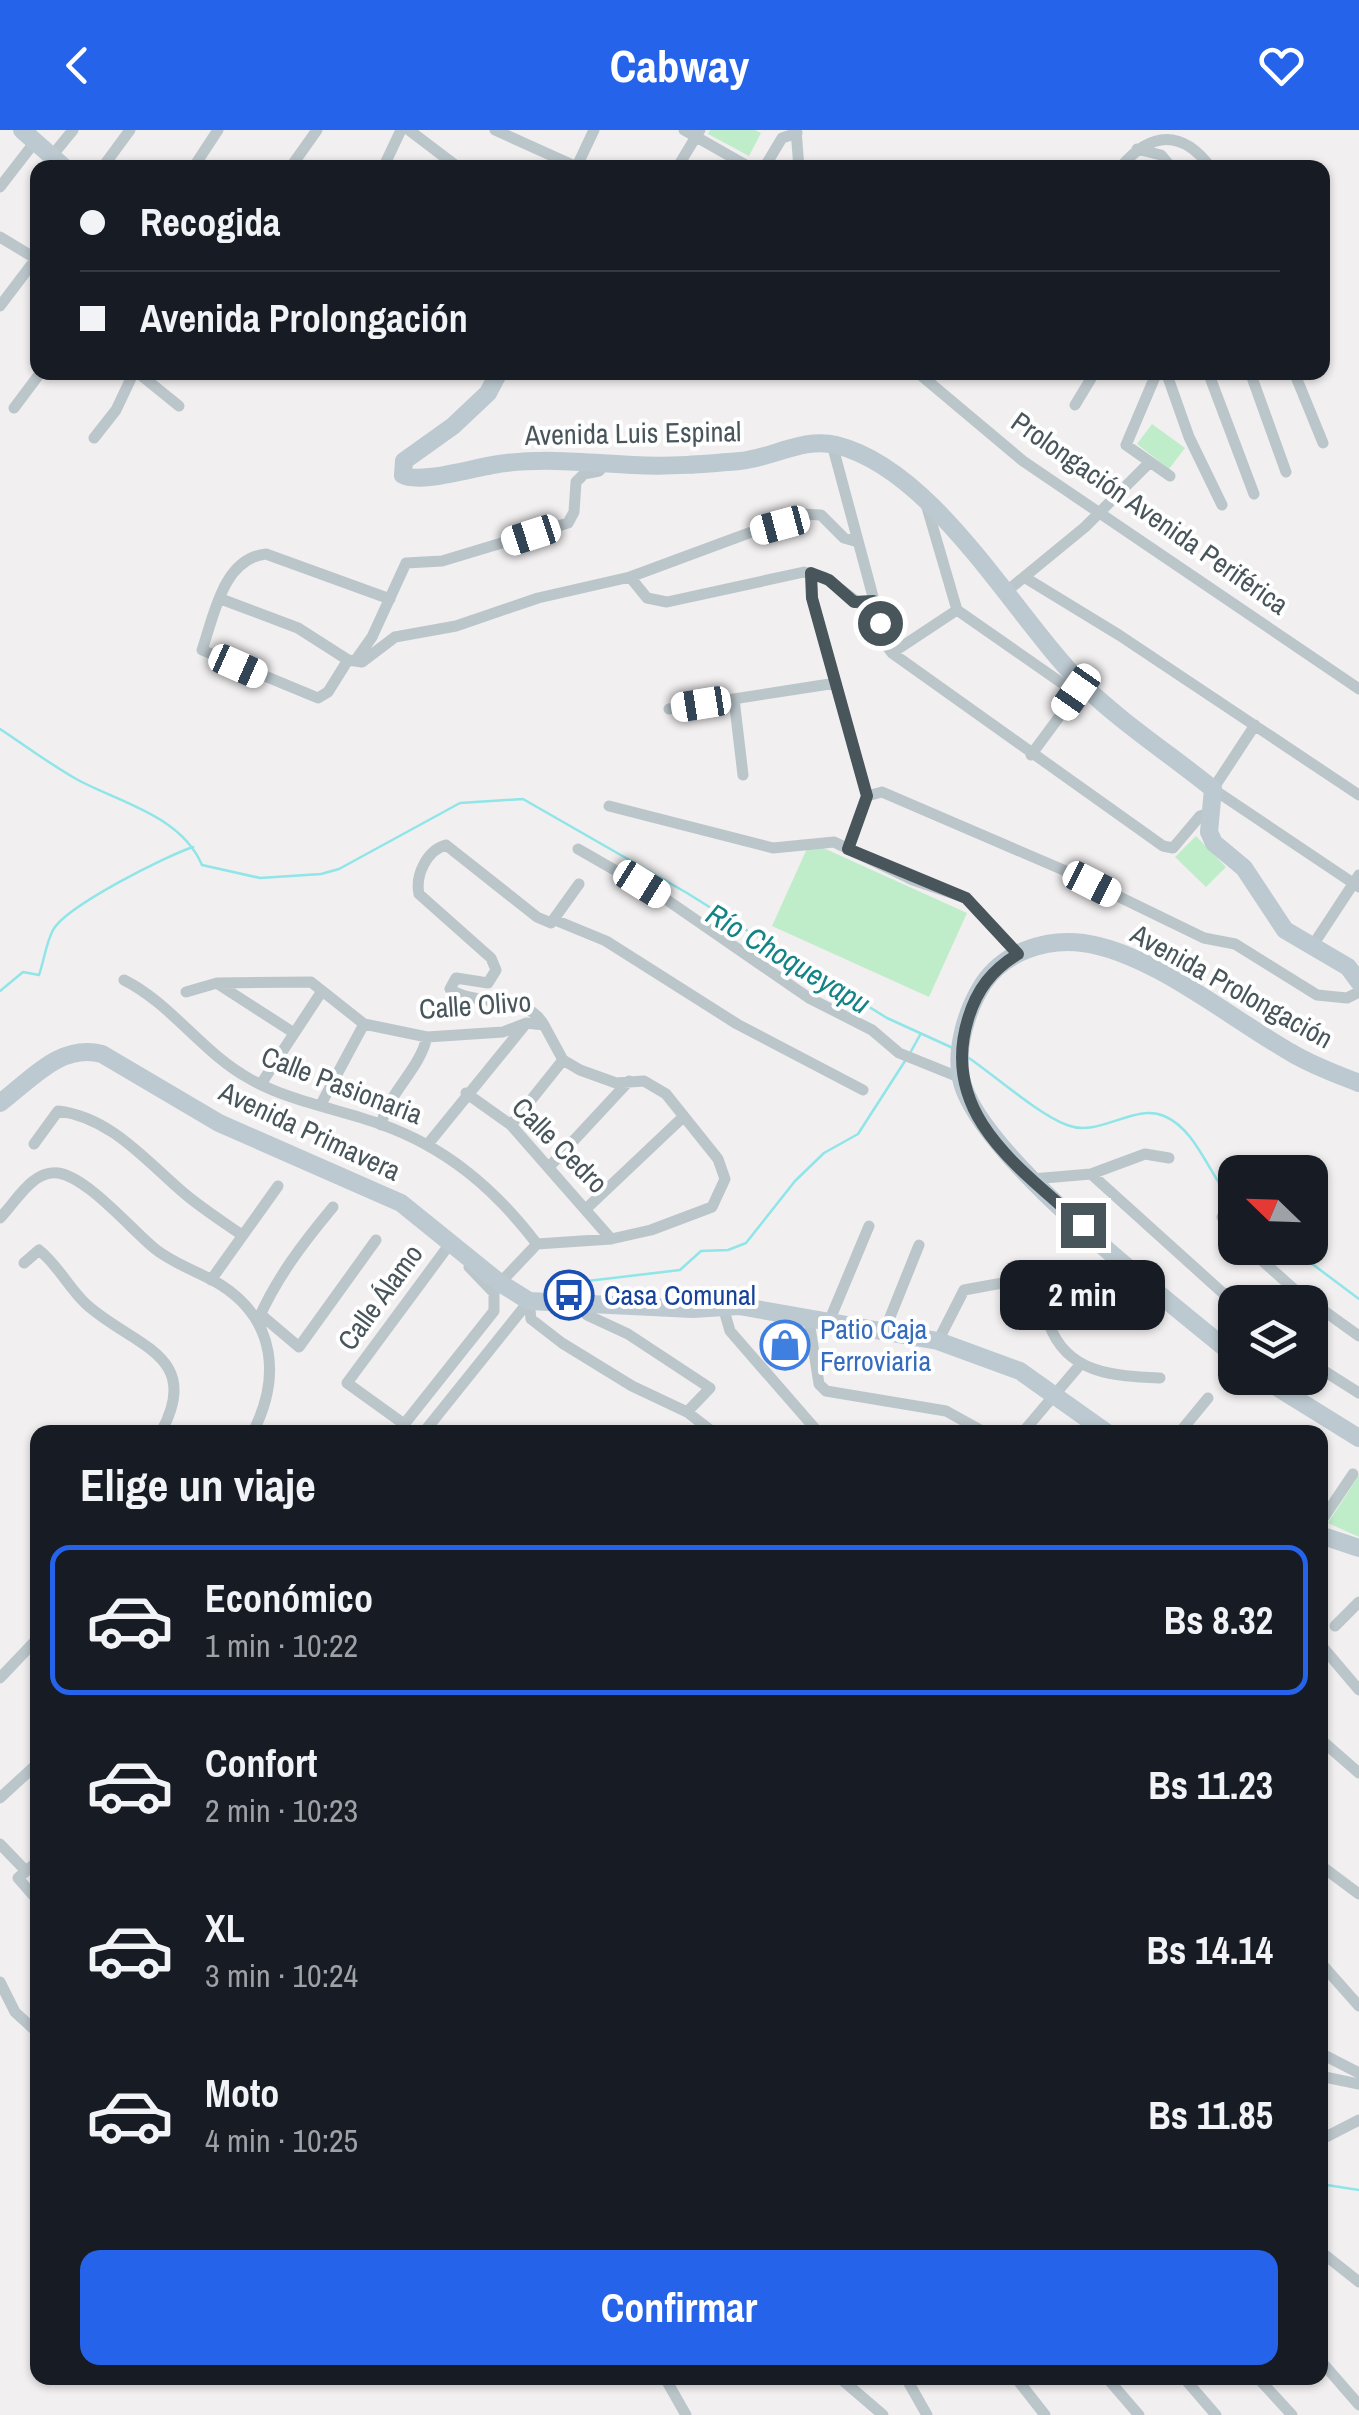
<!DOCTYPE html>
<html lang="es">
<meta charset="utf-8">
<style>
:root{--surface:#171b24;--page:#242831;--text:#f1f3f6;--muted:#9ea1a6;--line:#363941;--accent:#2563eb}
body{margin:0;font-family:"Archivo Narrow",sans-serif;background:var(--page);color:var(--text);height:100vh;display:flex;flex-direction:column;font-size:38px;white-space:nowrap}
*{box-sizing:border-box;margin:0}
p{font-size:32px;color:var(--muted)}
.icon{flex:none;width:55px;height:55px;fill:none;stroke:currentColor;stroke-width:2;stroke-linecap:round;stroke-linejoin:round}
.map{position:relative;flex:1;overflow:hidden}
.drawer{position:absolute;left:30px;top:1295px;width:1298px;height:960px;display:flex;flex-direction:column;background:var(--surface);border-radius:20px;box-shadow:0 2px 8px #0004}
.drawer>*{flex:none}
.top-card{position:absolute;left:30px;top:30px;width:1300px;height:220px;border-radius:20px;box-shadow:0 2px 8px #0004;display:grid;align-content:center;height:220px;padding:0 50px;background:var(--surface)}
.needle{width:65px;rotate:293deg}
.fabs{position:absolute;left:1218px;top:1025px;display:grid;gap:20px}
.fabs a{display:grid;place-items:center;width:110px;height:110px;border-radius:20px;background:var(--surface);box-shadow:0 2px 8px #0004;font-size:50px}
.end{position:absolute;width:45px;height:45px;margin:-22px;border:12px solid #48565c;background:#fff;box-shadow:0 0 0 5px #fff}
.from{border-radius:50%}
.bubble{position:absolute;height:70px;border-radius:20px;background:var(--surface);box-shadow:0 2px 8px #0004;font-size:32px;font-weight:800;line-height:70px;text-align:center}
.car{position:absolute;width:30px;height:60px;margin:-30px -15px;border-radius:12px;box-shadow:0 0 8px 2px #0007;background:linear-gradient(#fff 24%,#345 0 40%,#fff 0 76%,#345 0 86%,#fff 0)}
.top-card b{display:flex;align-items:center;gap:35px;height:95px;font-size:38px}
.top-card b+b{border-top:2px solid var(--line)}
.top-card i{width:25px;height:25px;background:var(--text)}
ul{padding:0;list-style:none}
li{display:flex;align-items:center;gap:30px;height:150px;margin:0 20px 15px;padding:0 30px;border:5px solid transparent;border-radius:20px}
li div{flex:1}
li b{display:block;font-size:38px}
li em{font-style:normal;font-weight:800}
li.current{border-color:var(--accent)}
li>.icon{width:90px;height:90px;stroke-width:1.5}
h2{padding:0 50px;font-size:45px;line-height:120px}
.cta{display:flex;gap:20px;margin-top:auto;padding:20px 50px}
.cta a{flex:1;height:115px;border-radius:20px;background:var(--accent);color:#fff;font-size:40px;font-weight:800;line-height:115px;text-align:center}
header{display:flex;justify-content:space-between;align-items:center;height:130px;padding:0 50px;background:var(--accent);color:#fff;font-size:45px;font-weight:800}
.map>svg:first-child{display:block}
.green{fill:#c0edc9}
.lines{fill:none;stroke-linecap:round;stroke-linejoin:round}
.stream{stroke:#8fe5e8;stroke-width:2.5}
.street{stroke:#bbc6cb;stroke-width:11}
.secondary{stroke:#bcc9d0;stroke-width:18}
.route{stroke:#48565c;stroke-width:12}
.labels{text-anchor:middle;stroke-width:8;stroke-linejoin:round;paint-order:stroke}
.street-label{font-size:28px;fill:#48565c;stroke:#fff}
.transit-label{font-size:28px;fill:#164399;stroke:#fff;text-anchor:start}
.shop-label{font-size:28px;fill:#366cbe;stroke:#fff;text-anchor:start}
.water-label{font-size:30px;font-style:italic;fill:#138386;stroke:#fff}
</style>
<header><svg class="icon" aria-label="back" viewBox="0 0 24 24"><path d="M15 5l-7 7 7 7"/></svg>Cabway<svg class="icon" aria-label="heart" viewBox="0 0 24 24"><path d="M12 20l-8-8c-3-5 5-10 8-4 3-6 11-1 8 4z"/></svg></header>
<div class="map">
<svg width="1359" height="2285" viewBox="0 0 1359 2285">
<rect width="100%" height="100%" fill="#f1efef"/>
<path class="green" d="M 710,0 L 755,0 L 761,3 L 749,26 L 708,4 Z
M 1152,294 L 1185,318 L 1169,339 L 1137,314 Z
M 1196,706 L 1226,737 L 1206,757 L 1175,727 Z
M 810,712 L 967,783 L 929,867 L 772,796 Z
M 1359,1345 L 1359,1407 L 1328,1393 Z"/>
<g class="lines">
<path class="stream" d="M 0,599 C 26,616 51,635 78,650 C 121,673 181,686 202,735 L 260,748 L 321,744 L 339,739 L 460,673 L 523,669 L 687,763 L 887,888 L 955,919
M 0,861 L 23,842 L 39,845 C 44,831 46,813 53,800 C 66,776 166,726 193,717
M 909,925 L 920,905
M 966,926 C 993,944 1039,985 1067,995 C 1099,1008 1134,973 1164,986 C 1198,1000 1210,1049 1235,1074
M 1291,1118 L 1359,1169
M 579,1152 L 680,1140 L 701,1121 L 728,1120 L 746,1113 L 795,1051 L 824,1023 L 858,1004 L 905,931
M 1320,2054 L 1359,2060"/>
<path class="street" d="M 409,0 L 459,38
M 495,0 L 577,37
M 684,0 L 751,38
M 796,0 L 799,38
M 1137,19 L 1161,25 L 1172,38
M 51,27 L 73,0
M 102,38 L 130,0
M 193,38 L 218,0
M 290,38 L 317,0
M 383,38 L 401,0
M 576,38 L 594,0
M 677,38 L 700,0
M 764,38 L 782,8 L 797,3
M 1120,38 C 1151,0 1183,0 1211,38
M 0,57 L 34,13
M 0,107 L 38,130
M 0,176 L 38,126
M 137,242 L 179,276
M 917,242 L 1023,331 L 1359,559
M 1157,242 L 1126,315 L 1170,346
M 1166,242 L 1189,307 L 1222,375
M 1208,242 L 1254,364
M 1250,242 L 1286,342
M 1294,242 L 1323,313
M 1075,275 L 1095,242
M 14,278 L 41,242
M 94,308 L 116,280 L 134,242
M 832,314 L 886,515 L 892,523 L 1163,716 L 1173,718 L 1200,686 L 1210,683
M 926,374 L 957,480 L 1076,563
M 811,443 L 812,468 L 867,666
M 630,447 L 647,468 L 667,472 L 804,442 L 824,447 L 860,474 L 873,471
M 1024,447 L 1119,505 L 1359,665
M 1007,461 L 1085,397 L 1148,334
M 221,469 L 298,498 L 348,530 L 362,532 L 395,507 L 456,496 L 538,468 L 630,447 L 800,384 L 821,385 L 844,408 L 858,412
M 892,523 L 957,480
M 348,530 L 328,562 L 318,568 L 202,520 C 214,486 223,428 266,424 L 390,469
M 355,531 L 372,507 L 406,433 L 442,431 L 568,393 L 574,382 L 576,352 L 584,344 L 599,341 L 606,332
M 734,569 L 743,645
M 669,579 L 836,553
M 1255,595 L 1213,659 L 1359,757
M 1031,625 L 1079,560
M 609,676 L 773,718 L 834,712 L 913,750 L 966,768 L 1018,824
M 578,719 L 667,770 L 809,868 L 872,900 L 899,923 L 961,948
M 848,719 L 867,666 L 882,662 L 1068,742 L 1204,808 L 1235,814 L 1317,865 L 1347,868 L 1359,862
M 555,790 L 606,811 L 737,894 L 863,960
M 1311,818 L 1359,745
M 124,850 C 172,874 202,923 250,949 C 289,971 338,979 380,994 C 446,1017 495,1059 537,1114
M 218,854 L 294,903
M 186,862 L 217,853 L 311,852 L 364,894 L 427,907 L 503,902 L 526,893 L 544,895 L 563,930 L 580,940 L 616,953 L 644,951 L 666,964 L 718,1029 L 725,1049 L 712,1077 L 651,1100 L 611,1109 L 537,1114
M 544,895 C 525,862 479,878 450,859 L 456,848 L 488,853 L 496,840 L 491,828 L 419,764 C 415,745 427,720 446,715 L 537,787 L 551,793 L 579,754
M 261,954 L 322,861
M 466,963 L 511,995 L 611,1109
M 320,976 L 364,894
M 381,995 C 389,961 419,941 427,907
M 511,995 L 563,930
M 34,1014 L 58,981 C 111,987 147,1032 185,1064 C 203,1079 223,1092 242,1105
M 428,1014 L 524,896
M 550,1036 L 629,951
M 1091,1044 L 1235,1174
M 1032,1049 L 1091,1044 L 1145,1024 L 1169,1028
M 588,1077 L 682,988
M 1222,1087 L 1235,1104
M 0,1088 C 15,1073 33,1039 58,1043 C 87,1047 131,1099 154,1118 C 173,1134 200,1142 221,1155 C 277,1191 280,1249 253,1302
M 1248,1118 L 1295,1160 L 1359,1206
M 24,1133 L 39,1120 C 58,1135 68,1157 86,1174 C 132,1216 204,1224 161,1302
M 211,1150 L 278,1056
M 500,1153 L 537,1114
M 529,1171 L 531,1189 L 562,1213 L 632,1256 L 687,1282 L 713,1302
M 578,1174 L 587,1185 L 628,1204 L 710,1258 L 687,1282
M 723,1177 L 730,1201 L 818,1302
M 260,1184 L 299,1217 L 376,1110
M 258,1190 C 277,1147 303,1113 333,1077
M 809,1191 L 819,1254 L 826,1261 L 946,1281 L 984,1302
M 828,1194 L 869,1096
M 884,1202 L 919,1115
M 938,1211 L 964,1160 L 1024,1149 C 1046,1159 1042,1173 1049,1194 C 1067,1244 1114,1246 1160,1248
M 1310,1232 L 1359,1263
M 404,1294 L 347,1253 L 452,1111
M 398,1302 L 494,1181 L 494,1163 L 469,1137
M 424,1302 L 529,1171
M 1023,1302 L 1079,1236
M 1180,1302 L 1208,1268
M 1320,1393 L 1353,1344
M 1335,1496 L 1359,1472
M 1320,1514 L 1359,1560
M 0,1548 L 38,1508
M 1320,1609 L 1359,1643
M 0,1668 L 38,1633
M 0,1714 L 26,1741
M 38,1731 L 18,1748 L 38,1771
M 1320,1735 L 1359,1764
M 1320,1832 L 1359,1876
M 0,1852 L 15,1882 L 38,1903
M 1320,1923 L 1359,1943
M 1320,1946 L 1359,1954
M 1320,2010 L 1359,1990
M 1320,2121 L 1359,2152
M 1320,2230 L 1359,2275
M 665,2248 L 686,2285
M 840,2248 L 883,2285
M 906,2248 L 927,2285
M 1016,2248 L 1045,2285
M 1107,2248 L 1139,2285
M 1184,2248 L 1216,2285
M 1258,2248 L 1292,2285"/>
<path class="secondary" d="M 22,0 L 65,38
M 499,242 L 488,263 L 453,296 L 404,331 L 403,345 C 421,355 481,335 506,333 C 550,328 590,333 634,335 C 669,337 705,334 740,331 C 772,328 804,307 836,315 C 936,340 1014,487 1083,555 C 1122,593 1171,625 1213,659 L 1209,702 L 1214,713 L 1244,738 L 1285,800 L 1348,837 L 1359,852
M 0,973 C 31,950 60,913 102,924 L 219,993 L 401,1073 L 500,1153 L 529,1171 L 693,1179 L 739,1176 L 938,1211 L 1020,1241 L 1106,1302
M 1235,1226 C 1172,1174 975,1023 961,948 C 955,918 967,879 983,854 C 1004,822 1046,808 1083,813 C 1151,822 1230,888 1290,922 C 1311,935 1336,944 1359,953
M 1262,1248 L 1359,1308
M 1320,1405 L 1359,1418"/>
</g>
<g class="lines">
<path class="route" d="M 880,493 L 873,471 L 854,472 L 829,450 L 811,443 L 812,468 L 867,666 L 848,719 L 966,768 L 1018,824 C 992,840 977,859 968,889 C 939,985 1020,1038 1083,1095"/>
</g>
<defs>
<g id="bus-ring" transform="scale(2.5)"><circle r="9.5" fill="#fff" stroke="#1a4fb4" stroke-width="1.5"/><path d="M-5-6H5V4H4V6H2V4H-2V6H-4V4H-5ZM-3.5-4V0h7V-4ZM-3.5 1.2v1.5H-2V1.2ZM2 1.2v1.5H3.5V1.2Z" fill="#1a4fb4"/></g>
<g id="shop-ring" transform="scale(2.5)"><circle r="9.5" fill="#fff" stroke="#3f7fe0" stroke-width="1.5"/><path d="M-5-2.5h2.3a2.7 3.5 0 0 1 5.4 0H5L5.5 6h-11ZM-1.5-2.5h3a1.5 2.3 0 0 0-3 0Z" fill="#3f7fe0"/></g>
</defs>
<g fill-rule="evenodd">
<use href="#bus-ring" x="569" y="1165"/>
<use href="#shop-ring" x="785" y="1215"/>
</g>
<g class="labels">
<g class="street-label">
<text transform="translate(633 303) rotate(-1)" y="10">Avenida Luis Espinal</text>
<text transform="translate(1150 383) rotate(35)" y="10">Prolongación Avenida Periférica</text>
<text transform="translate(1232 856) rotate(29)" y="10">Avenida Prolongación</text>
<text transform="translate(475 875) rotate(-4)" y="10">Calle Olivo</text>
<text transform="translate(342 955) rotate(21)" y="10">Calle Pasionaria</text>
<text transform="translate(310 1001) rotate(25)" y="10">Avenida Primavera</text>
<text transform="translate(560 1015) rotate(45)" y="10">Calle Cedro</text>
<text transform="translate(380 1167) rotate(-54)" y="10">Calle Álamo</text>
</g>
<g class="transit-label">
<text x="604" y="1175">Casa Comunal</text>
</g>
<g class="shop-label">
<text x="820" y="1209">Patio Caja<tspan x="820" dy="32">Ferroviaria</tspan></text>
</g>
<g class="water-label">
<text transform="translate(788 829) rotate(31)" y="10">Río Choqueyapu</text>
</g>
</g>
</svg>
<div class="fabs">
<a><svg class="needle" viewBox="-14 -14 28 28"><path d="M0-13l5 13h-10z" fill="#e53935"/><path d="M0 13l5-13h-10z" fill="#9ea1a6"/></svg></a>
<a><svg class="icon" aria-label="layers" viewBox="0 0 24 24"><path d="M12 4l9 5-9 5-9-5zM3 14l9 5 9-5"/></svg></a>
</div>
<i class="end from" style="left:880px;top:493px"></i>
<i class="end" style="left:1083px;top:1095px"></i>
<div class="bubble" style="left:1000px;top:1130px;width:165px">2 min</div>
<i class="car" style="left:780px;top:395px;rotate:255deg"></i>
<i class="car" style="left:531px;top:405px;rotate:252deg"></i>
<i class="car" style="left:238px;top:536px;rotate:114deg"></i>
<i class="car" style="left:1076px;top:562px;rotate:215deg"></i>
<i class="car" style="left:701px;top:574px;rotate:261deg"></i>
<i class="car" style="left:642px;top:754px;rotate:122deg"></i>
<i class="car" style="left:1092px;top:754px;rotate:117deg"></i>
<div class="top-card">
<b><i class="from"></i>Recogida</b>
<b><i></i>Avenida Prolongación</b>
</div>
<section class="drawer">
<h2>Elige un viaje</h2>
<ul>
<li class="current"><svg class="icon" aria-label="car" viewBox="0 0 24 24"><path d="M5 17H2v-5l4-1 3-4h7l3 4 3 1v5h-3M9 17h6M6 11h13"/><circle cx="7" cy="17" r="2"/><circle cx="17" cy="17" r="2"/></svg><div><b>Económico</b><p>1 min · 10:22</p></div><em>Bs 8.32</em></li>
<li><svg class="icon" aria-label="car" viewBox="0 0 24 24"><path d="M5 17H2v-5l4-1 3-4h7l3 4 3 1v5h-3M9 17h6M6 11h13"/><circle cx="7" cy="17" r="2"/><circle cx="17" cy="17" r="2"/></svg><div><b>Confort</b><p>2 min · 10:23</p></div><em>Bs 11.23</em></li>
<li><svg class="icon" aria-label="car" viewBox="0 0 24 24"><path d="M5 17H2v-5l4-1 3-4h7l3 4 3 1v5h-3M9 17h6M6 11h13"/><circle cx="7" cy="17" r="2"/><circle cx="17" cy="17" r="2"/></svg><div><b>XL</b><p>3 min · 10:24</p></div><em>Bs 14.14</em></li>
<li><svg class="icon" aria-label="car" viewBox="0 0 24 24"><path d="M5 17H2v-5l4-1 3-4h7l3 4 3 1v5h-3M9 17h6M6 11h13"/><circle cx="7" cy="17" r="2"/><circle cx="17" cy="17" r="2"/></svg><div><b>Moto</b><p>4 min · 10:25</p></div><em>Bs 11.85</em></li>
</ul>
<div class="cta"><a>Confirmar</a></div>
</section>
</div>
